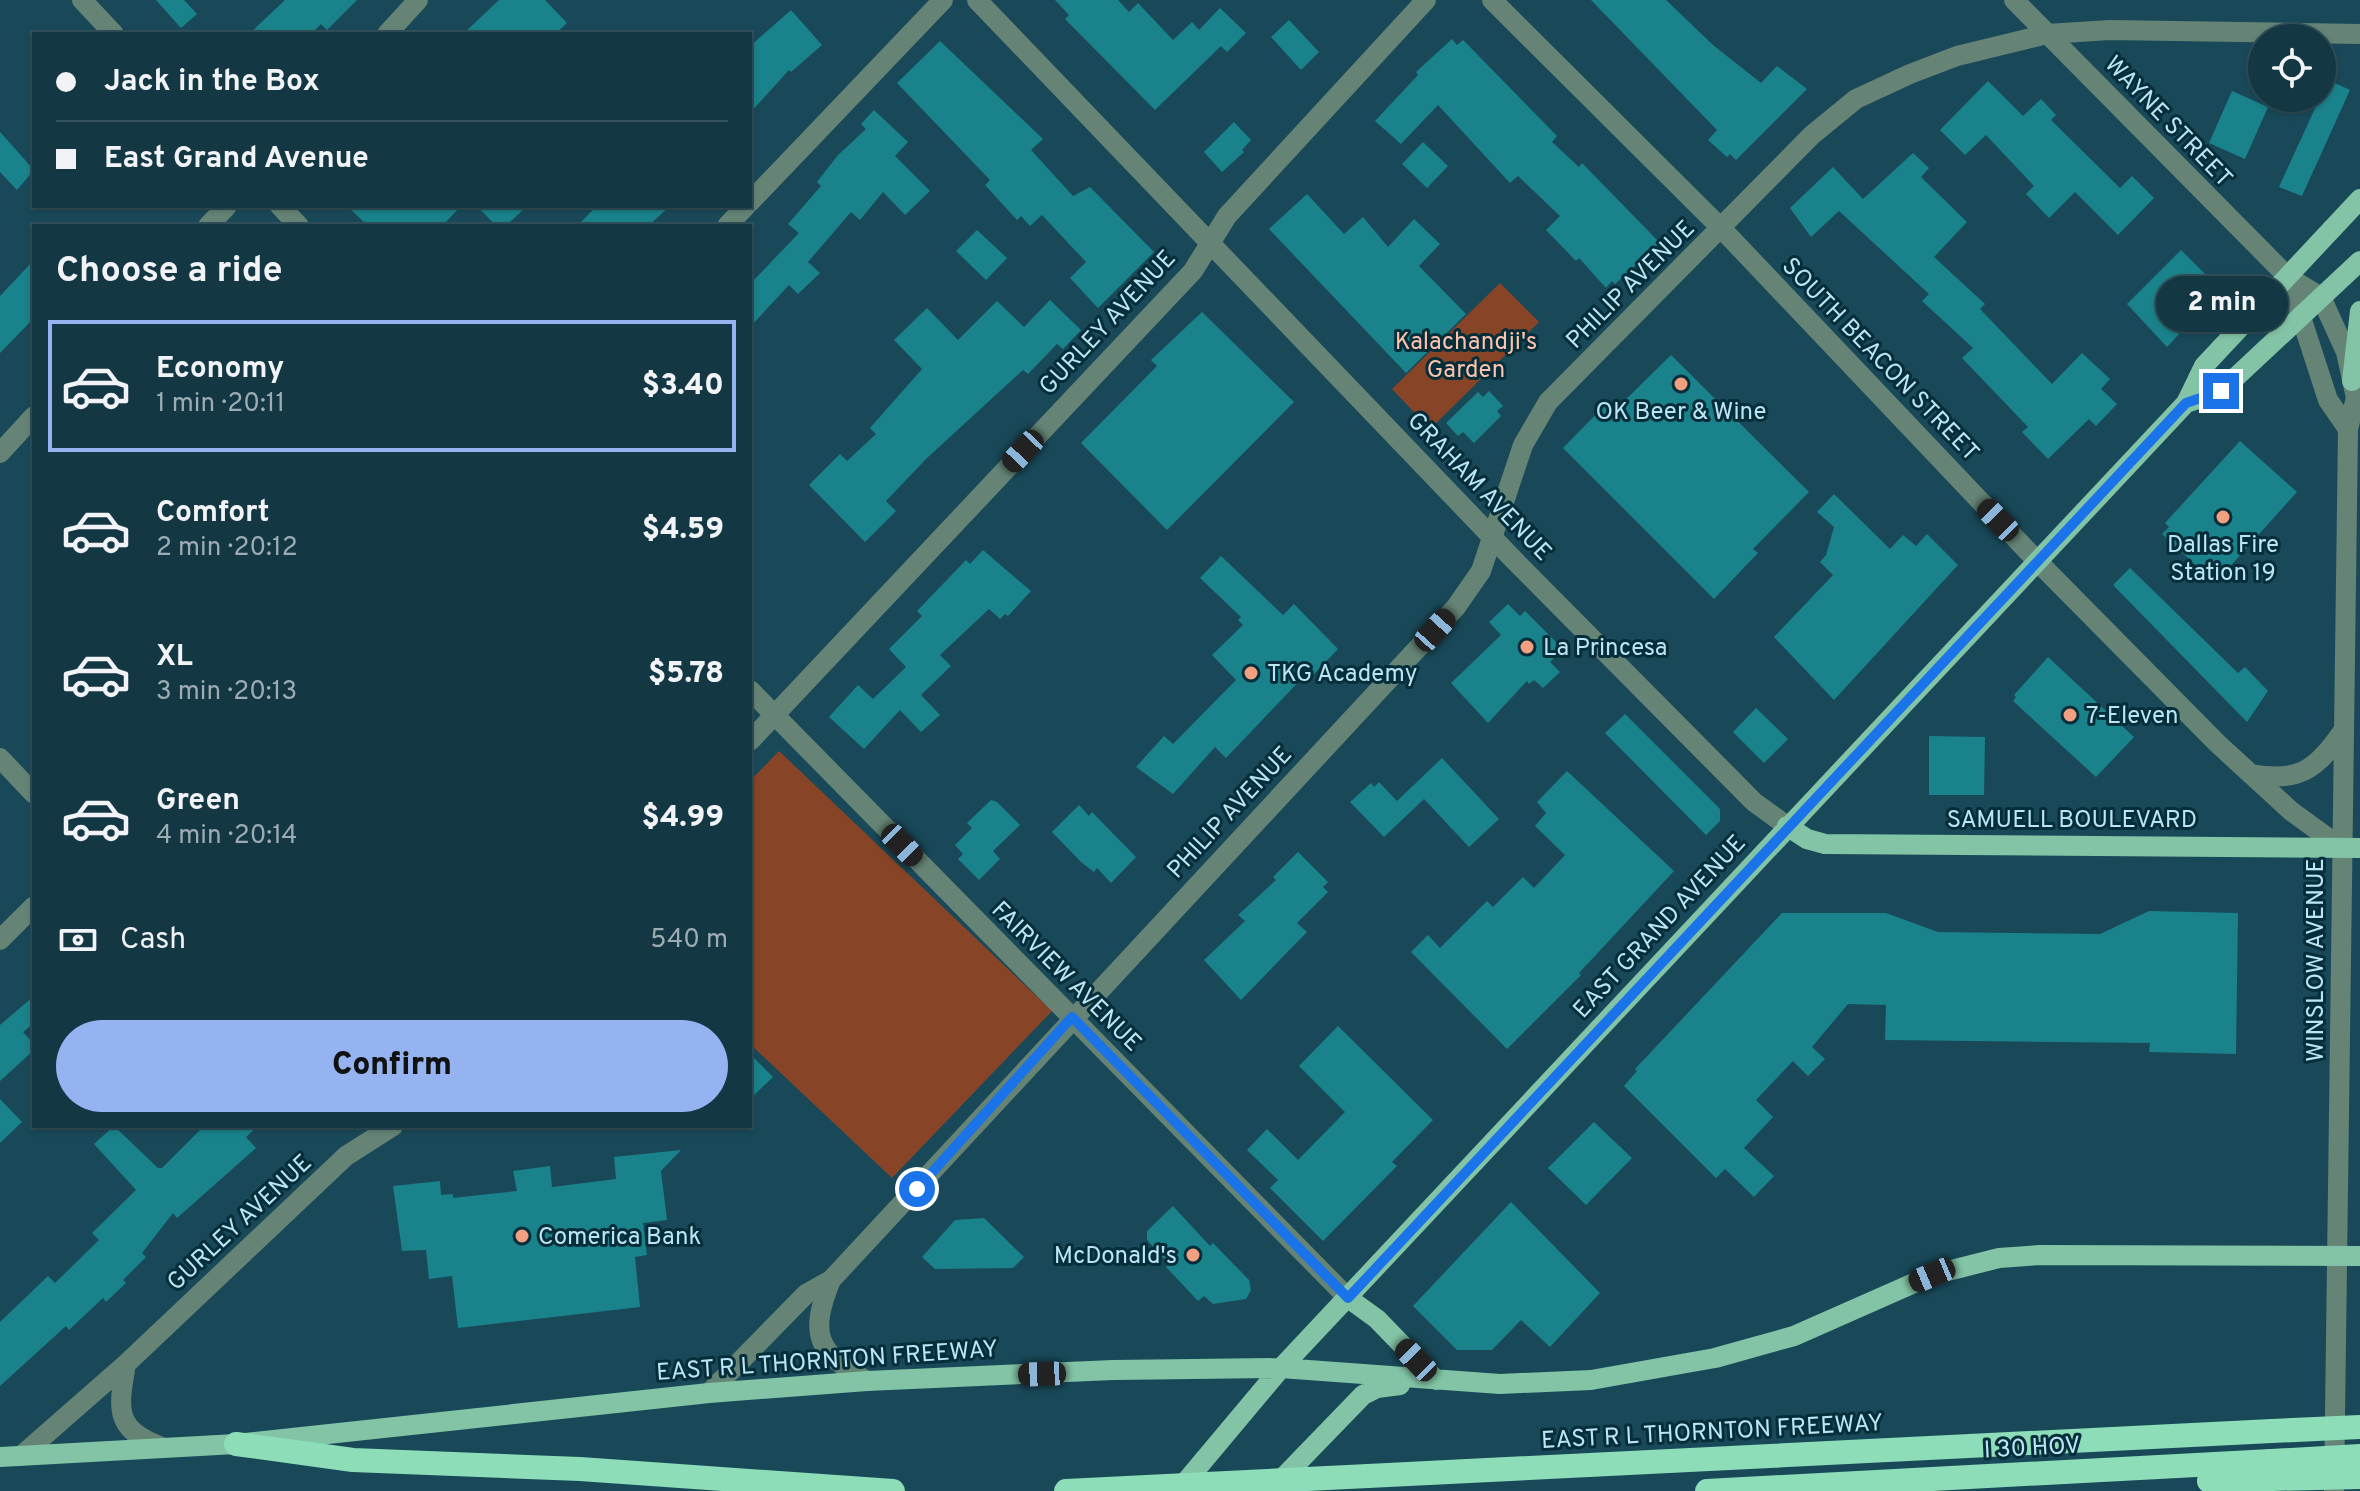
<!DOCTYPE html>
<meta charset="utf-8">
<style>
:root{--surface:#133743;--page:#1c3f4a;--text:#f1f3f6;--muted:#9dacb2;--line:#32515c;--accent:#95b2f1}
body{margin:0;font-family:Overpass,sans-serif;background:var(--page);color:var(--text);height:100vh;display:flex;flex-direction:column;font-size:30px;white-space:nowrap}
*{box-sizing:border-box;margin:0}
p{font-size:26px;color:var(--muted)}
.icon{flex:none;width:44px;height:44px;fill:none;stroke:currentColor;stroke-width:2;stroke-linecap:round;stroke-linejoin:round}
.map{position:relative;flex:1;overflow:hidden}
.details{position:absolute;left:32px;top:224px;width:720px;height:904px;display:flex;flex-direction:column;background:var(--surface);border-radius:0px;box-shadow:0 2px 6px #0004,0 0 0 2px var(--line)}
.details>*{flex:none}
.hud{position:absolute;left:32px;top:32px;width:720px;height:176px;border-radius:0px;box-shadow:0 2px 6px #0004,0 0 0 2px var(--line);display:grid;align-content:center;height:176px;padding:0 24px;background:var(--surface)}
.controls{position:absolute;left:2248px;top:24px;display:grid;gap:16px}
.controls a{display:grid;place-items:center;width:88px;height:88px;border-radius:50%;background:var(--surface);box-shadow:0 2px 6px #0004,0 0 0 2px var(--line);font-size:40px}
.end{position:absolute;width:36px;height:36px;margin:-18px;border:10px solid #1a73e8;background:#fff;box-shadow:0 0 0 4px #fff}
.from{border-radius:50%}
.bubble{position:absolute;height:56px;border-radius:28px;background:var(--surface);box-shadow:0 2px 6px #0004,0 0 0 2px var(--line);font-size:26px;font-weight:800;line-height:56px;text-align:center}
.car{position:absolute;width:24px;height:48px;margin:-24px -12px;border-radius:10px;box-shadow:0 0 6px 2px #0007;background:linear-gradient(#222 24%,#8ab4d8 0 40%,#222 0 76%,#8ab4d8 0 86%,#222 0)}
.hud b{display:flex;align-items:center;gap:28px;height:76px;font-size:30px}
.hud b+b{border-top:2px solid var(--line)}
.hud i{width:20px;height:20px;background:var(--text)}
ul{padding:0;list-style:none}
li{display:flex;align-items:center;gap:24px;height:132px;margin:0 16px 12px;padding:0 8px;border:4px solid transparent;border-radius:0px}
li div{flex:1}
li b{display:block;font-size:30px}
li em{font-style:normal;font-weight:800}
li.on{border-color:var(--accent)}
li>.icon{width:72px;height:72px;stroke-width:1.5}
h2{padding:0 24px;font-size:36px;line-height:96px}
.pay{display:flex;align-items:center;gap:20px;height:88px;padding:0 24px;font-size:30px}
.pay p{margin-inline-start:auto}
.button{display:flex;gap:16px;margin-top:auto;padding:16px 24px}
.button a{flex:1;height:92px;border-radius:48px;background:var(--accent);color:#111;font-size:32px;font-weight:800;line-height:92px;text-align:center}
.map>svg:first-child{display:block}
.green{fill:#884426}
.building{fill:#1a828a}
.lines{fill:none;stroke-linecap:round;stroke-linejoin:round}
.minor{stroke:#658475;stroke-width:20}
.major{stroke:#82c4a5;stroke-width:20}
.highway{stroke:#8dddb8;stroke-width:24}
.highway-bridge{stroke:#8dddb8;stroke-width:24}
.route{stroke:#1a73e8;stroke-width:10}
.poi-dot{fill:#f2a07f;stroke:#052e3a;stroke-width:3}
.labels{text-anchor:middle;stroke-width:6;stroke-linejoin:round;paint-order:stroke}
.street-label{font-size:24px;fill:#bbe4f4;stroke:#052e3a}
.park-label{font-size:24px;fill:#fcc4ae;stroke:#052e3a}
.poi-label{font-size:24px;fill:#bbe4f4;stroke:#052e3a;text-anchor:start}
</style>
<div class="map">
<svg width="2360" height="1491" viewBox="0 0 2360 1491">
<rect width="100%" height="100%" fill="#194959"/>
<path class="green" d="M 1500,283 L 1539,322 L 1430,429 L 1392,389 Z
M 779,751 L 1052,1011 L 892,1178 L 750,1044 L 750,781 Z"/>
<path class="building" d="M 156,0 L 184,0 L 197,14 L 181,28 Z
M 285,0 L 357,0 L 327,30 L 321,24 L 311,34 L 249,34 Z
M 499,0 L 545,0 L 567,23 L 555,34 L 463,34 Z
M 1055,0 L 1118,0 L 1129,12 L 1138,3 L 1173,40 L 1192,22 L 1199,30 L 1220,8 L 1246,33 L 1227,52 L 1221,46 L 1155,110 L 1065,19 L 1069,15 Z
M 1591,0 L 1666,0 L 1713,45 L 1761,83 L 1777,66 L 1807,89 L 1736,160 L 1730,154 L 1727,157 L 1708,140 L 1717,130 Z
M 791,10 L 822,45 L 791,72 L 789,70 L 750,113 L 750,46 Z
M 1289,20 L 1319,52 L 1301,70 L 1271,37 Z
M 1452,39 L 1457,45 L 1463,40 L 1469,46 L 1557,136 L 1552,142 L 1579,167 L 1582,163 L 1660,243 L 1615,284 L 1612,281 L 1606,288 L 1579,258 L 1576,261 L 1546,230 L 1560,216 L 1518,176 L 1510,183 L 1438,105 L 1401,144 L 1375,121 L 1418,75 L 1416,72 Z
M 940,41 L 1043,139 L 1031,150 L 1073,196 L 1090,187 L 1154,252 L 1098,308 L 1070,278 L 1086,262 L 1042,215 L 1030,226 L 1021,216 L 1017,220 L 985,185 L 990,180 L 897,83 Z
M 2328,80 L 2350,90 L 2302,196 L 2279,187 Z
M 1988,81 L 2023,116 L 2041,99 L 2056,115 L 2051,120 L 2120,188 L 2132,176 L 2154,198 L 2118,235 L 2075,192 L 2049,218 L 2026,194 L 2034,186 L 1986,135 L 1965,155 L 1940,130 Z
M 2232,91 L 2268,107 L 2245,159 L 2209,143 Z
M 874,110 L 908,142 L 895,156 L 930,191 L 905,215 L 883,192 L 860,220 L 851,212 L 808,262 L 820,273 L 798,294 L 789,285 L 750,327 L 750,284 L 799,233 L 788,224 L 821,186 L 817,182 L 838,155 L 866,129 L 861,124 Z
M 1234,122 L 1251,140 L 1242,150 L 1244,152 L 1222,172 L 1204,152 Z
M 0,132 L 34,170 L 17,190 L 0,172 Z
M 1423,142 L 1448,166 L 1427,188 L 1402,164 Z
M 1913,153 L 1929,168 L 1921,177 L 1967,222 L 1934,257 L 1985,304 L 1980,309 L 2052,384 L 2082,353 L 2110,379 L 2101,389 L 2117,404 L 2096,426 L 2089,419 L 2048,459 L 2022,432 L 2028,427 L 1962,358 L 1973,348 L 1922,301 L 1929,294 L 1839,211 L 1811,237 L 1790,208 L 1833,167 L 1863,199 Z
M 1307,194 L 1344,234 L 1363,217 L 1388,247 L 1414,219 L 1440,244 L 1419,266 L 1466,314 L 1406,373 L 1269,229 Z
M 347,206 L 461,206 L 442,226 L 368,226 Z
M 477,206 L 527,206 L 506,226 L 496,226 Z
M 597,206 L 670,206 L 648,226 L 577,226 Z
M 977,230 L 1007,258 L 986,280 L 956,251 Z
M 2181,250 L 2224,293 L 2206,311 L 2203,308 L 2167,347 L 2127,304 Z
M 34,260 L 34,318 L 0,353 L 0,296 Z
M 1050,300 L 1081,330 L 1063,349 L 1057,344 L 1028,374 L 1023,370 L 927,458 L 886,501 L 896,511 L 865,542 L 809,485 L 840,454 L 847,461 L 876,434 L 870,428 L 922,369 L 894,340 L 927,308 L 958,340 L 997,301 L 1024,327 Z
M 1202,312 L 1294,402 L 1167,530 L 1081,443 L 1157,366 L 1151,360 Z
M 1671,355 L 1809,492 L 1753,549 L 1758,553 L 1714,599 L 1563,448 L 1604,406 L 1612,413 Z
M 1489,391 L 1503,406 L 1497,411 L 1501,416 L 1474,443 L 1463,432 L 1458,436 L 1446,423 L 1478,392 L 1483,397 Z
M 2240,441 L 2297,492 L 2215,583 L 2162,534 L 2169,527 L 2165,523 Z
M 1834,494 L 1890,549 L 1903,535 L 1916,546 L 1927,534 L 1958,565 L 1834,700 L 1774,637 L 1833,575 L 1820,562 L 1826,555 L 1834,527 L 1817,512 Z
M 983,550 L 1031,591 L 1008,616 L 1005,614 L 1000,619 L 989,609 L 940,655 L 951,666 L 921,695 L 940,715 L 921,732 L 900,710 L 864,749 L 829,717 L 858,685 L 873,699 L 906,667 L 889,649 L 922,616 L 917,611 L 966,560 L 970,564 Z
M 1221,556 L 1283,615 L 1294,604 L 1338,649 L 1312,676 L 1308,672 L 1226,758 L 1215,747 L 1173,794 L 1136,767 L 1164,736 L 1173,744 L 1236,680 L 1212,655 L 1243,625 L 1238,620 L 1241,617 L 1200,578 Z
M 2130,568 L 2238,673 L 2245,667 L 2268,691 L 2247,722 L 2113,585 Z
M 1508,604 L 1520,616 L 1525,611 L 1563,649 L 1550,662 L 1560,672 L 1543,688 L 1534,680 L 1529,684 L 1527,681 L 1488,723 L 1451,683 L 1501,635 L 1489,622 Z
M 2048,657 L 2134,737 L 2096,777 L 2013,701 L 2016,697 L 2014,695 Z
M 1756,708 L 1788,739 L 1764,763 L 1733,732 Z
M 1625,714 L 1720,809 L 1720,821 L 1706,835 L 1605,733 Z
M 1929,736 L 1985,737 L 1984,795 L 1929,795 Z
M 1442,758 L 1499,819 L 1469,847 L 1424,799 L 1384,837 L 1350,802 L 1371,783 L 1374,787 L 1379,782 L 1397,801 Z
M 1567,771 L 1674,871 L 1579,973 L 1581,975 L 1507,1049 L 1411,952 L 1428,935 L 1440,948 L 1487,901 L 1493,907 L 1523,877 L 1534,888 L 1565,855 L 1535,826 L 1546,813 L 1537,802 Z
M 991,800 L 997,802 L 1020,825 L 993,851 L 1000,859 L 979,880 L 958,859 L 963,854 L 955,845 L 972,828 L 967,823 Z
M 1079,805 L 1089,816 L 1092,812 L 1136,857 L 1111,883 L 1097,868 L 1094,872 L 1081,862 L 1052,832 Z
M 1298,852 L 1328,882 L 1323,887 L 1328,892 L 1297,923 L 1307,932 L 1241,1000 L 1204,960 L 1245,921 L 1238,915 L 1276,880 L 1273,877 Z
M 2149,911 L 2238,913 L 2236,1054 L 2149,1052 L 2150,1043 L 1885,1040 L 1886,1005 L 1848,1004 L 1812,1047 L 1825,1059 L 1808,1076 L 1793,1061 L 1756,1100 L 1773,1117 L 1744,1148 L 1774,1176 L 1754,1197 L 1725,1169 L 1716,1178 L 1624,1086 L 1637,1071 L 1635,1069 L 1782,913 L 1886,913 L 1938,932 L 2100,934 Z
M 34,996 L 34,1023 L 23,1032 L 34,1044 L 34,1050 L 0,1081 L 0,1025 Z
M 1338,1026 L 1433,1120 L 1392,1162 L 1397,1166 L 1323,1241 L 1270,1188 L 1278,1180 L 1247,1150 L 1267,1129 L 1298,1160 L 1345,1112 L 1299,1066 Z
M 750,1054 L 773,1077 L 750,1099 Z
M 0,1099 L 22,1122 L 0,1143 Z
M 1594,1122 L 1632,1158 L 1586,1205 L 1548,1168 Z
M 114,1126 L 158,1168 L 162,1168 L 204,1126 L 258,1126 L 246,1137 L 256,1148 L 177,1218 L 173,1213 L 142,1253 L 146,1257 L 123,1280 L 126,1283 L 106,1302 L 103,1298 L 69,1330 L 66,1326 L 0,1386 L 0,1322 L 48,1276 L 55,1283 L 99,1240 L 92,1233 L 136,1190 L 94,1144 Z
M 681,1150 L 661,1171 L 667,1220 L 643,1223 L 647,1255 L 635,1257 L 640,1307 L 458,1328 L 452,1276 L 429,1279 L 426,1250 L 402,1251 L 393,1186 L 440,1181 L 441,1195 L 453,1194 L 453,1198 L 517,1191 L 513,1171 L 550,1166 L 552,1187 L 616,1179 L 614,1157 Z
M 1511,1202 L 1600,1293 L 1550,1347 L 1521,1320 L 1492,1350 L 1457,1350 L 1413,1306 Z
M 1173,1206 L 1210,1246 L 1213,1243 L 1249,1280 L 1251,1290 L 1246,1299 L 1213,1304 L 1204,1296 L 1198,1301 L 1166,1267 L 1169,1264 L 1147,1240 L 1147,1231 Z
M 984,1218 L 1024,1257 L 1013,1268 L 935,1269 L 922,1257 L 955,1220 Z"/>
<g class="lines">
<path class="minor" d="M 82,0 L 114,34
M 977,0 L 1514,560 L 1754,802 L 1787,826
M 1492,0 L 1722,229 L 2039,563 L 2217,743 L 2291,811 L 2342,848
M 2014,0 L 2288,277
M 387,34 L 418,0
M 750,202 L 943,0
M 280,206 L 299,226
M 208,226 L 227,206
M 727,226 L 746,206
M 0,453 L 34,416
M 750,690 L 1348,1298
M 750,741 L 1193,271 L 1227,216 L 1426,0
M 0,758 L 34,794
M 2251,774 C 2299,783 2317,769 2343,731
M 0,940 L 34,906
M 831,1280 L 1456,607 L 1481,571 L 1523,445 L 1548,402 L 1812,135 L 1856,99 L 1910,74 L 1957,56 L 2047,34 L 2110,30 L 2360,34
M 126,1364 L 346,1156 L 393,1126
M 709,1393 L 806,1294 L 831,1280 C 809,1334 816,1352 867,1381
M 21,1456 L 126,1364 C 118,1410 114,1429 162,1447
M 2334,1491 L 2348,429 L 2356,398 L 2346,352 L 2321,297 L 2288,277 L 2328,400 L 2348,429"/>
<path class="major" d="M 2352,381 L 2360,311
M 2186,403 L 2221,391 L 2360,261
M 1787,826 L 1807,839 L 1825,844 L 2360,848
M 1348,1298 L 1377,1319 L 1436,1380
M 0,1457 L 236,1444 L 709,1393 L 867,1381 L 1113,1370 L 1281,1368 L 1500,1384 L 1591,1380 L 1715,1358 L 1794,1336 L 1932,1275 L 1999,1258 L 2040,1255 L 2360,1256
M 1273,1488 L 1363,1395 L 1377,1388 L 1400,1385
M 1178,1491 L 1281,1368 L 2186,403 L 2204,366 L 2360,199"/>
<path class="highway" d="M 236,1444 L 353,1460 L 580,1469 L 893,1491
M 1368,1476 L 2272,1431
M 2209,1481 L 2271,1479
M 1707,1491 L 2271,1461"/>
<path class="highway-bridge" d="M 2272,1431 L 2360,1427
M 2271,1461 L 2360,1456
M 2271,1479 L 2360,1477
M 1066,1491 L 1368,1476"/>
</g>
<g class="lines">
<path class="route" d="M 917,1189 L 1072,1017 L 1348,1298 L 2186,403 L 2221,391"/>
</g>
<g class="poi-dot">
<circle cx="1681" cy="384" r="8"/>
<circle cx="2223" cy="517" r="8"/>
<circle cx="1527" cy="647" r="8"/>
<circle cx="1251" cy="673" r="8"/>
<circle cx="2070" cy="715" r="8"/>
<circle cx="522" cy="1236" r="8"/>
<circle cx="1193" cy="1255" r="8"/>
</g>
<g class="labels">
<g class="street-label">
<text transform="translate(2169 121) rotate(46)" y="8">WAYNE STREET</text>
<text transform="translate(1630 284) rotate(-45)" y="8">PHILIP AVENUE</text>
<text transform="translate(1107 322) rotate(-47)" y="8">GURLEY AVENUE</text>
<text transform="translate(1881 359) rotate(46)" y="8">SOUTH BEACON STREET</text>
<text transform="translate(1480 486) rotate(46)" y="8">GRAHAM AVENUE</text>
<text transform="translate(1229 812) rotate(-47)" y="8">PHILIP AVENUE</text>
<text x="2072" y="827">SAMUELL BOULEVARD</text>
<text transform="translate(1659 926) rotate(-47)" y="8">EAST GRAND AVENUE</text>
<text transform="translate(2315 960) rotate(-90)" y="8">WINSLOW AVENUE</text>
<text transform="translate(1067 976) rotate(45)" y="8">FAIRVIEW AVENUE</text>
<text transform="translate(239 1222) rotate(-43)" y="8">GURLEY AVENUE</text>
<text transform="translate(827 1360) rotate(-4)" y="8">EAST R L THORNTON FREEWAY</text>
<text transform="translate(1712 1431) rotate(-3)" y="8">EAST R L THORNTON FREEWAY</text>
<text transform="translate(2032 1447) rotate(-3)" y="8">I 30 HOV</text>
</g>
<g class="park-label">
<text x="1466" y="349">Kalachandji's<tspan x="1466" dy="28">Garden</tspan></text>
</g>
<g class="poi-label">
<text x="1681" y="419" text-anchor="middle">OK Beer &amp; Wine</text>
<text x="2223" y="552" text-anchor="middle">Dallas Fire<tspan x="2223" dy="28">Station 19</tspan></text>
<text x="1543" y="655">La Princesa</text>
<text x="1267" y="681">TKG Academy</text>
<text x="2086" y="723">7-Eleven</text>
<text x="538" y="1244">Comerica Bank</text>
<text x="1177" y="1263" text-anchor="end">McDonald's</text>
</g>
</g>
</svg>
<div class="controls">
<a><svg class="icon" aria-label="locate" viewBox="0 0 24 24"><circle cx="12" cy="12" r="6"/><path d="M12 2v4M12 18v4M2 12h4M18 12h4"/></svg></a>
</div>
<i class="end from" style="left:917px;top:1189px"></i>
<i class="end" style="left:2221px;top:391px"></i>
<div class="bubble" style="left:2156px;top:276px;width:132px">2 min</div>
<i class="car" style="left:1023px;top:451px;rotate:223deg"></i>
<i class="car" style="left:1998px;top:520px;rotate:316deg"></i>
<i class="car" style="left:1435px;top:630px;rotate:42deg"></i>
<i class="car" style="left:902px;top:845px;rotate:136deg"></i>
<i class="car" style="left:1932px;top:1275px;rotate:247deg"></i>
<i class="car" style="left:1416px;top:1360px;rotate:316deg"></i>
<i class="car" style="left:1042px;top:1374px;rotate:268deg"></i>
<div class="hud">
<b><i class="from"></i>Jack in the Box</b>
<b><i></i>East Grand Avenue</b>
</div>
<section class="details">
<h2>Choose a ride</h2>
<ul>
<li class="on"><svg class="icon" aria-label="car" viewBox="0 0 24 24"><path d="M5 17H2v-5l4-1 3-4h7l3 4 3 1v5h-3M9 17h6M6 11h13"/><circle cx="7" cy="17" r="2"/><circle cx="17" cy="17" r="2"/></svg><div><b>Economy</b><p>1 min · 20:11</p></div><em>$3.40</em></li>
<li><svg class="icon" aria-label="car" viewBox="0 0 24 24"><path d="M5 17H2v-5l4-1 3-4h7l3 4 3 1v5h-3M9 17h6M6 11h13"/><circle cx="7" cy="17" r="2"/><circle cx="17" cy="17" r="2"/></svg><div><b>Comfort</b><p>2 min · 20:12</p></div><em>$4.59</em></li>
<li><svg class="icon" aria-label="car" viewBox="0 0 24 24"><path d="M5 17H2v-5l4-1 3-4h7l3 4 3 1v5h-3M9 17h6M6 11h13"/><circle cx="7" cy="17" r="2"/><circle cx="17" cy="17" r="2"/></svg><div><b>XL</b><p>3 min · 20:13</p></div><em>$5.78</em></li>
<li><svg class="icon" aria-label="car" viewBox="0 0 24 24"><path d="M5 17H2v-5l4-1 3-4h7l3 4 3 1v5h-3M9 17h6M6 11h13"/><circle cx="7" cy="17" r="2"/><circle cx="17" cy="17" r="2"/></svg><div><b>Green</b><p>4 min · 20:14</p></div><em>$4.99</em></li>
</ul>
<div class="pay"><svg class="icon" aria-label="cash" viewBox="0 0 24 24"><path d="M3 7h18v10H3z"/><circle cx="12" cy="12" r="2"/></svg>Cash<p>540 m</p></div>
<div class="button"><a>Confirm</a></div>
</section>
</div>
